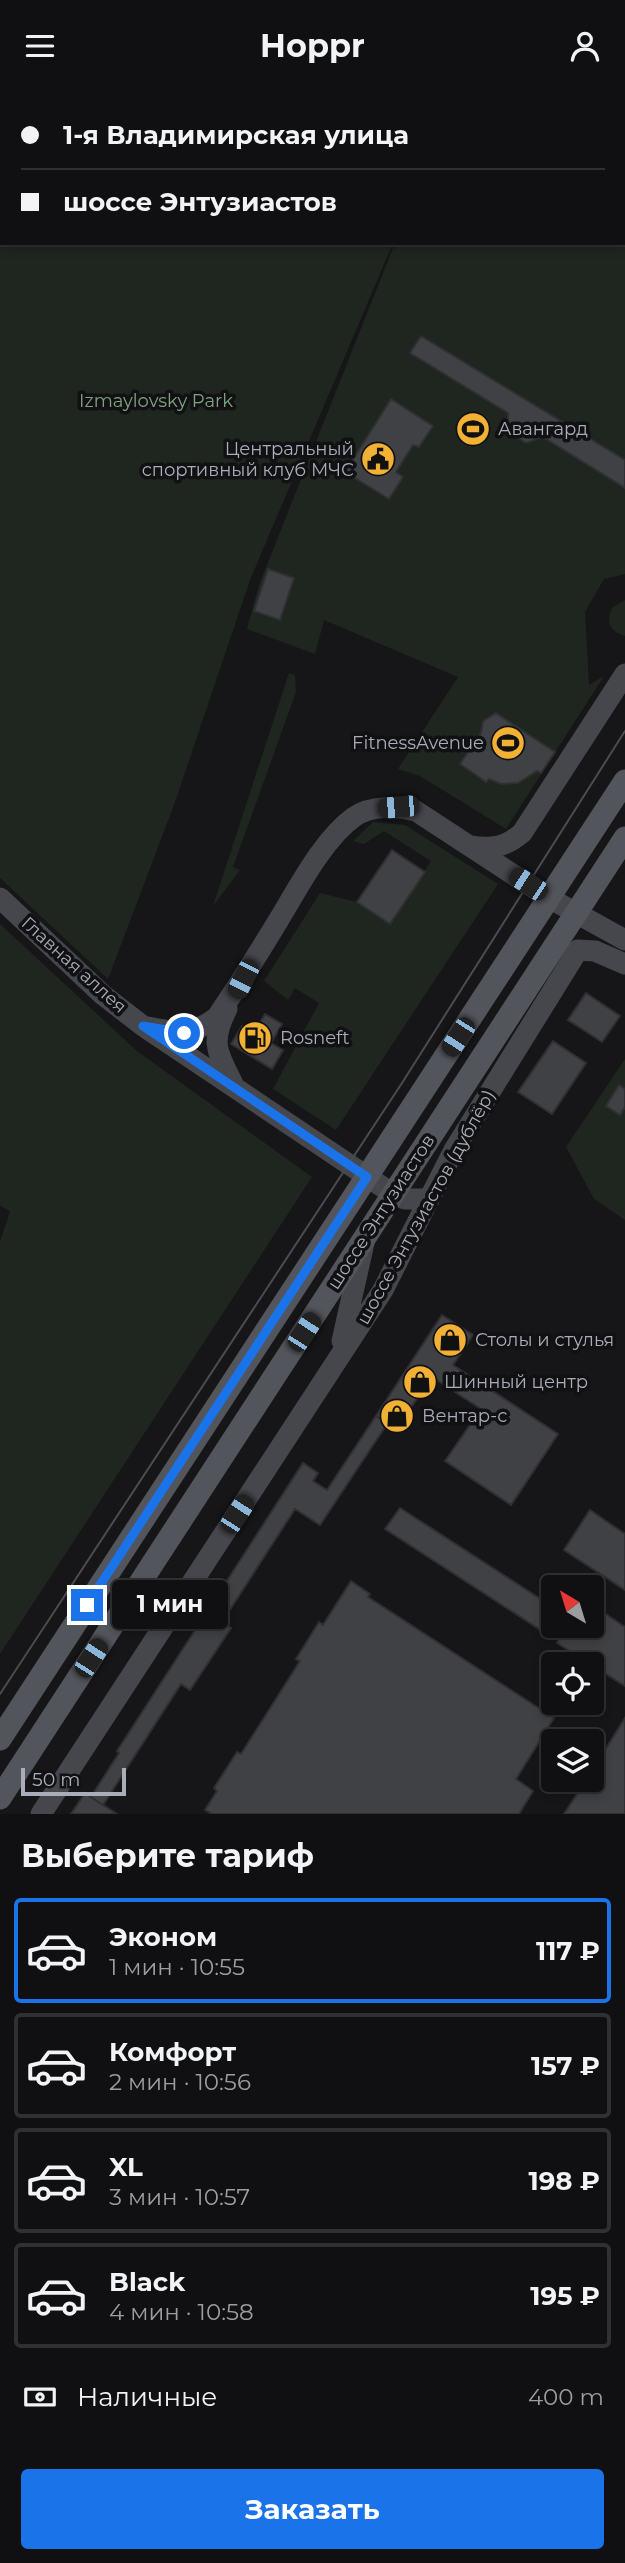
<!DOCTYPE html>
<html lang="ru">
<meta charset="utf-8">
<style>
:root{--surface:#101012;--page:#1e1e20;--text:#f1f3f6;--muted:#9c9d9f;--line:#303032;--accent:#1a73e8}
body{margin:0;font-family:Montserrat,sans-serif;background:var(--page);color:var(--text);height:100vh;display:flex;flex-direction:column;font-size:26px;white-space:nowrap}
*{box-sizing:border-box;margin:0}
p{font-size:23px;color:var(--muted)}
.icon{flex:none;width:38px;height:38px;fill:none;stroke:currentColor;stroke-width:2;stroke-linecap:round;stroke-linejoin:round}
.map{position:relative;height:1723px;overflow:hidden}
.panel{display:flex;flex-direction:column;background:var(--surface);flex:1}
.panel>*{flex:none}
.banner{position:absolute;left:0px;top:0px;width:626px;height:154px;box-shadow:0 4px 10px #0003,0 0 0 2px var(--line);display:grid;align-content:center;height:154px;padding:0 21px;background:var(--surface)}
.needle{width:46px;rotate:322deg}
.buttons{position:absolute;left:541px;top:1484px;display:grid;gap:14px}
.buttons a{display:grid;place-items:center;width:63px;height:63px;border-radius:7px;background:var(--surface);box-shadow:0 4px 10px #0003,0 0 0 2px var(--line);font-size:35px}
.scale{position:absolute;left:21px;bottom:18px;width:105px;box-sizing:border-box;padding-left:7px;border:4px solid #a8adb8;border-top:0;font-size:19px;line-height:24px;white-space:nowrap;color:#a8adb8;-webkit-text-stroke:5px #111113;paint-order:stroke}
.end{position:absolute;width:32px;height:32px;margin:-16px;border:9px solid #1a73e8;background:#fff;box-shadow:0 0 0 4px #fff}
.from{border-radius:50%}
.bubble{position:absolute;height:49px;border-radius:7px;background:var(--surface);box-shadow:0 4px 10px #0003,0 0 0 2px var(--line);font-size:23px;font-weight:700;line-height:49px;text-align:center}
.car{position:absolute;width:21px;height:42px;margin:-21px -10px;border-radius:9px;box-shadow:0 0 5px 2px #0007;background:linear-gradient(#222 24%,#8ab4d8 0 40%,#222 0 76%,#8ab4d8 0 86%,#222 0)}
.banner b{display:flex;align-items:center;gap:24px;height:66px;font-size:26px}
.banner b+b{border-top:2px solid var(--line)}
.banner i{width:18px;height:18px;background:var(--text)}
ul{padding:0;list-style:none}
li{display:flex;align-items:center;gap:21px;height:105px;margin:0 14px 10px;padding:0 7px;border:4px solid var(--line);border-radius:7px}
li div{flex:1}
li b{display:block;font-size:26px}
li em{font-style:normal;font-weight:700}
li.on{border-color:var(--accent)}
li>.icon{width:63px;height:63px;stroke-width:1.5}
h2{padding:0 21px;font-size:32px;line-height:84px}
.pay{display:flex;align-items:center;gap:18px;height:77px;padding:0 21px;font-size:26px}
.pay p{margin-inline-start:auto}
.button{display:flex;gap:14px;margin-top:auto;padding:14px 21px}
.button a{flex:1;height:80px;border-radius:7px;background:var(--accent);color:#fff;font-size:28px;font-weight:700;line-height:80px;text-align:center}
header{display:flex;justify-content:space-between;align-items:center;height:91px;padding:0 21px;background:var(--surface);font-size:32px;font-weight:700}
.map>svg:first-child{display:block}
.green{fill:#1e261f}
.building{fill:#404145;stroke:#303034;stroke-width:2}
.lines{fill:none;stroke-linecap:round;stroke-linejoin:round}
.secondary{stroke:#45474d;stroke-width:21}
.primary{stroke:#53555c;stroke-width:23}
.tram{stroke:#4a4c52;stroke-width:2}
.route{stroke:#1a73e8;stroke-width:9}
.labels{text-anchor:middle;stroke-width:7;stroke-linejoin:round;paint-order:stroke}
.park-label{font-size:18px;fill:#7fa381;stroke:#111113}
.poi-label{font-size:18px;fill:#a8adb8;stroke:#111113;text-anchor:start}
.street-label{font-size:18px;fill:#a8adb8;stroke:#111113}
</style>
<header><svg class="icon" aria-label="menu" viewBox="0 0 24 24"><path d="M4 6h16M4 12h16M4 18h16"/></svg>Hoppr<svg class="icon" aria-label="person" viewBox="0 0 24 24"><circle cx="12" cy="8" r="4"/><path d="M4 21q1-7 8-7t8 7"/></svg></header>
<div class="map">
<svg width="625" height="1723" viewBox="0 0 625 1723">
<rect width="100%" height="100%" fill="#161618"/>
<path class="green" d="M 0,0 L 457,0 L 2,2 L 2,152 L 393,152 L 250,489 L 174,714 L 108,888 L 0,787 Z
M 465,0 L 625,0 L 625,483 L 604,488 L 585,521 L 589,594 L 604,585 L 506,738 L 420,685 L 398,678 L 458,586 L 324,529 L 315,563 L 247,538 L 259,494 L 395,152 L 625,152 L 625,2 Z
M 625,509 L 625,545 C 611,541 605,531 612,517 Z
M 289,582 L 295,584 L 296,601 L 233,776 L 240,779 L 213,815 Z
M 373,731 L 405,734 L 498,793 L 336,1039 L 273,998 L 319,912 L 295,897 L 288,909 L 264,890 L 320,802 L 357,811 L 391,832 L 431,770 L 384,740 L 364,753 L 353,750 Z
M 0,833 L 137,960 L 312,1086 L 0,1563 L 0,1151 L 10,1120 L 0,1115 Z
M 625,968 L 625,1129 L 594,1108 L 566,1056 Z"/>
<path class="building" d="M 421,245 L 625,369 L 625,397 L 543,346 L 526,352 L 508,340 L 508,322 L 410,262 Z
M 391,308 L 433,335 L 419,356 L 413,354 L 396,381 L 403,386 L 389,408 L 345,381 Z
M 268,478 L 294,487 L 280,529 L 254,520 Z
M 496,622 L 555,661 L 541,682 L 537,680 L 518,692 L 501,693 L 489,688 L 486,691 L 460,673 L 481,642 L 483,630 Z
M 392,759 L 425,781 L 390,833 L 357,811 Z
M 586,902 L 620,925 L 602,951 L 568,929 Z
M 265,923 L 282,933 L 271,952 L 283,959 L 272,978 L 231,953 L 242,935 L 254,942 Z
M 553,950 L 586,972 L 552,1023 L 518,1001 Z
M 619,994 L 625,998 L 625,1016 L 620,1024 L 606,1015 Z
M 442,1224 L 473,1244 L 453,1274 L 558,1343 L 511,1414 L 445,1370 L 481,1318 L 432,1286 L 396,1338 L 376,1325 Z
M 376,1325 L 387,1333 L 320,1434 L 295,1418 L 222,1531 L 231,1537 L 190,1599 L 181,1593 L 103,1714 L 91,1706 L 119,1662 L 117,1660 L 303,1372 L 318,1382 L 313,1390 L 327,1399 Z
M 400,1417 L 553,1516 L 553,1535 L 560,1535 L 553,1547 L 385,1438 Z
M 590,1419 L 625,1443 L 625,1499 L 564,1459 Z
M 351,1490 L 370,1503 L 368,1506 L 554,1627 L 516,1688 L 533,1700 L 519,1723 L 212,1723 L 205,1719 L 217,1700 L 214,1697 L 237,1661 L 241,1663 L 300,1570 L 296,1568 L 319,1531 L 323,1534 Z
M 592,1514 L 625,1536 L 625,1595 L 557,1552 L 559,1548 L 554,1545 L 560,1535 L 592,1535 Z
M 625,1627 L 625,1723 L 564,1723 L 586,1689 L 592,1689 L 592,1680 Z
M 85,1702 L 91,1706 L 117,1723 L 71,1723 Z"/>
<g class="lines">
<path class="secondary" d="M 470,755 C 492,758 504,757 522,742 L 625,583
M 0,807 L 103,904 L 143,935 L 393,1103 L 405,1108 L 427,1108
M 227,918 C 209,953 218,962 234,995
M 143,935 C 174,941 190,947 217,926 C 238,895 258,863 278,830 C 297,799 323,748 354,726 C 371,714 397,715 416,720 L 549,807 L 625,849
M 342,1250 L 364,1152
M 41,1723 L 383,1199 L 454,1059 L 578,859 L 595,860 L 625,873"/>
<path class="primary" d="M 0,1648 L 625,690
M 0,1707 L 625,747"/>
<path class="tram" d="M 0,1603 L 402,992 L 625,640"/>
</g>
<g class="lines">
<path class="route" d="M 87,1514 L 367,1086 L 143,935 L 184,942"/>
</g>
<defs>
<g id="stadium-disc" transform="scale(1.75)"><circle r="9.5" fill="#f2b134" stroke="#111113"/><path d="M0-5a6.5 5 0 1 0 0 10a6.5 5 0 1 0 0-10ZM-3.5-1.8h7v3.6h-7Z" fill="#111"/></g>
<g id="civic-disc" transform="scale(1.75)"><circle r="9.5" fill="#f2b134" stroke="#111113"/><path d="M-.6-6.5H3V-4.5H.6V-3L4-1V1h2V6H-6V1h2V-1L-.6-3ZM-1.2 2.5V6h2.4V2.5Z" fill="#111"/></g>
<g id="fuel-disc" transform="scale(1.75)"><circle r="9.5" fill="#f2b134" stroke="#111113"/><path d="M-5.5-6h7V0h2V4h1.3V-2.5L3-4.5l.8-.8L6-3V5H2.5V1h-1V6h-7ZM-4.2-4.7v3.2H.2V-4.7Z" fill="#111"/></g>
<g id="shop-disc" transform="scale(1.75)"><circle r="9.5" fill="#f2b134" stroke="#111113"/><path d="M-5-2.5h2.3a2.7 3.5 0 0 1 5.4 0H5L5.5 6h-11ZM-1.5-2.5h3a1.5 2.3 0 0 0-3 0Z" fill="#111"/></g>
</defs>
<g fill-rule="evenodd">
<use href="#stadium-disc" x="473" y="338"/>
<use href="#civic-disc" x="378" y="368"/>
<use href="#stadium-disc" x="508" y="652"/>
<use href="#fuel-disc" x="255" y="947"/>
<use href="#shop-disc" x="450" y="1249"/>
<use href="#shop-disc" x="420" y="1291"/>
<use href="#shop-disc" x="397" y="1325"/>
</g>
<g class="labels">
<g class="park-label">
<text x="156" y="316">Izmaylovsky Park</text>
</g>
<g class="poi-label">
<text x="498" y="344">Авангард</text>
<text x="354" y="364" text-anchor="end">Центральный<tspan x="354" dy="21">спортивный клуб МЧС</tspan></text>
<text x="484" y="658" text-anchor="end">FitnessAvenue</text>
<text x="280" y="953">Rosneft</text>
<text x="475" y="1255">Столы и стулья</text>
<text x="444" y="1297">Шинный центр</text>
<text x="422" y="1331">Вентар-с</text>
</g>
<g class="street-label">
<text transform="translate(74 874) rotate(42)" y="6">Главная аллея</text>
<text transform="translate(426 1116) rotate(-61)" y="6">шоссе Энтузиастов (дублёр)</text>
<text transform="translate(381 1121) rotate(-57)" y="6">шоссе Энтузиастов</text>
</g>
</g>
</svg>
<div class="buttons">
<a><svg class="needle" viewBox="-14 -14 28 28"><path d="M0-13l5 13h-10z" fill="#e53935"/><path d="M0 13l5-13h-10z" fill="#9c9d9f"/></svg></a>
<a><svg class="icon" aria-label="locate" viewBox="0 0 24 24"><circle cx="12" cy="12" r="6"/><path d="M12 2v4M12 18v4M2 12h4M18 12h4"/></svg></a>
<a><svg class="icon" aria-label="layers" viewBox="0 0 24 24"><path d="M12 4l9 5-9 5-9-5zM3 14l9 5 9-5"/></svg></a>
</div>
<div class="scale">50 m</div>
<i class="end from" style="left:184px;top:942px"></i>
<i class="end" style="left:87px;top:1514px"></i>
<div class="bubble" style="left:112px;top:1489px;width:116px">1 мин</div>
<i class="car" style="left:398px;top:716px;rotate:265deg"></i>
<i class="car" style="left:528px;top:793px;rotate:303deg"></i>
<i class="car" style="left:243px;top:888px;rotate:207deg"></i>
<i class="car" style="left:458px;top:946px;rotate:213deg"></i>
<i class="car" style="left:304px;top:1241px;rotate:33deg"></i>
<i class="car" style="left:237px;top:1423px;rotate:33deg"></i>
<i class="car" style="left:91px;top:1567px;rotate:33deg"></i>
<div class="banner">
<b><i class="from"></i>1-я Владимирская улица</b>
<b><i></i>шоссе Энтузиастов</b>
</div>
</div>
<section class="panel">
<h2>Выберите тариф</h2>
<ul>
<li class="on"><svg class="icon" aria-label="car" viewBox="0 0 24 24"><path d="M5 17H2v-5l4-1 3-4h7l3 4 3 1v5h-3M9 17h6M6 11h13"/><circle cx="7" cy="17" r="2"/><circle cx="17" cy="17" r="2"/></svg><div><b>Эконом</b><p>1 мин · 10:55</p></div><em>117 ₽</em></li>
<li><svg class="icon" aria-label="car" viewBox="0 0 24 24"><path d="M5 17H2v-5l4-1 3-4h7l3 4 3 1v5h-3M9 17h6M6 11h13"/><circle cx="7" cy="17" r="2"/><circle cx="17" cy="17" r="2"/></svg><div><b>Комфорт</b><p>2 мин · 10:56</p></div><em>157 ₽</em></li>
<li><svg class="icon" aria-label="car" viewBox="0 0 24 24"><path d="M5 17H2v-5l4-1 3-4h7l3 4 3 1v5h-3M9 17h6M6 11h13"/><circle cx="7" cy="17" r="2"/><circle cx="17" cy="17" r="2"/></svg><div><b>XL</b><p>3 мин · 10:57</p></div><em>198 ₽</em></li>
<li><svg class="icon" aria-label="car" viewBox="0 0 24 24"><path d="M5 17H2v-5l4-1 3-4h7l3 4 3 1v5h-3M9 17h6M6 11h13"/><circle cx="7" cy="17" r="2"/><circle cx="17" cy="17" r="2"/></svg><div><b>Black</b><p>4 мин · 10:58</p></div><em>195 ₽</em></li>
</ul>
<div class="pay"><svg class="icon" aria-label="cash" viewBox="0 0 24 24"><path d="M3 7h18v10H3z"/><circle cx="12" cy="12" r="2"/></svg>Наличные<p>400 m</p></div>
<div class="button"><a>Заказать</a></div>
</section>
